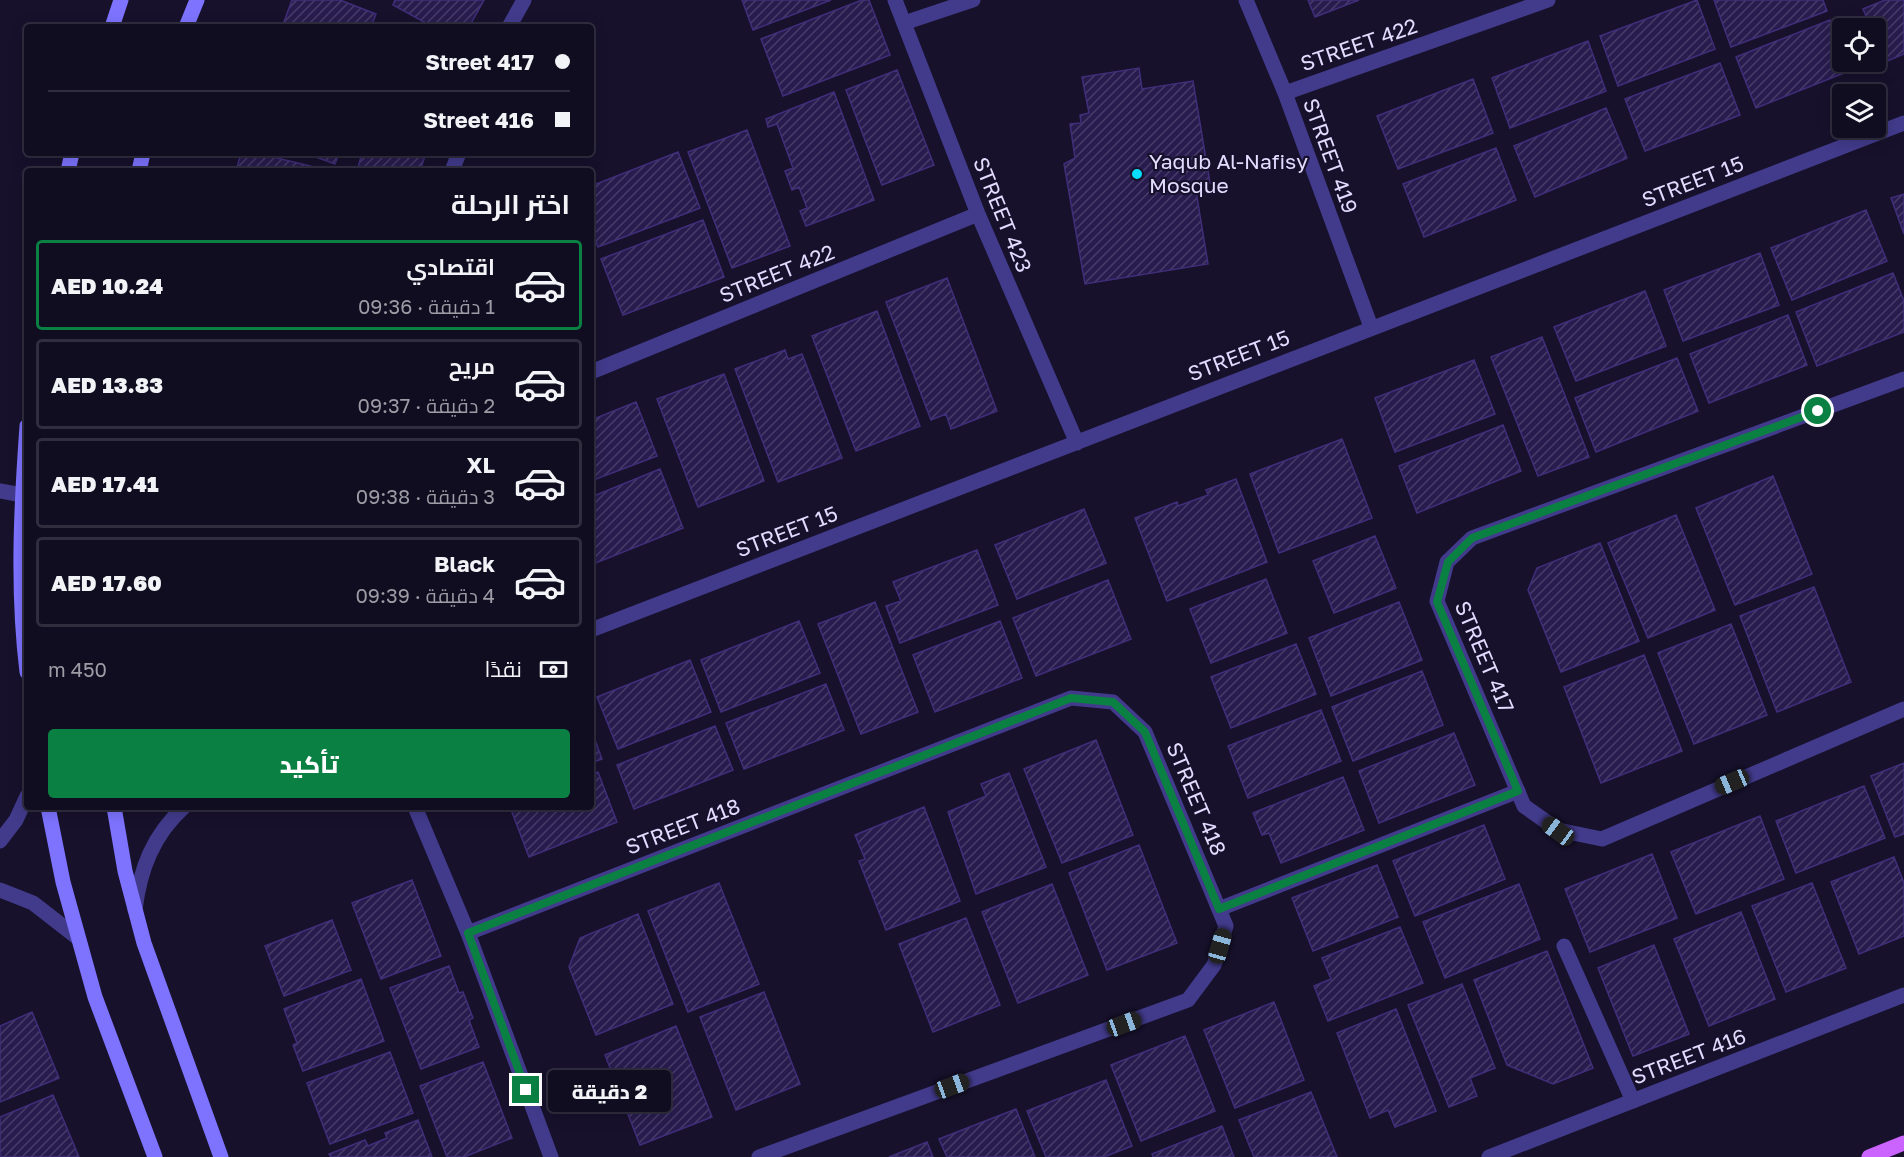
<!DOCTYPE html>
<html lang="ar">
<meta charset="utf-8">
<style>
:root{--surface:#110d21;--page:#1a162a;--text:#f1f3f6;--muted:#9c9ca5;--line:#302d3f;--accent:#0b8043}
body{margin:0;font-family:"Golos Text",Cairo,sans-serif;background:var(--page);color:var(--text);direction:rtl;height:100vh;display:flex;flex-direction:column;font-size:22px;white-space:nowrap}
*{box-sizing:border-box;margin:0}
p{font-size:20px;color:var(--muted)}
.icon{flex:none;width:33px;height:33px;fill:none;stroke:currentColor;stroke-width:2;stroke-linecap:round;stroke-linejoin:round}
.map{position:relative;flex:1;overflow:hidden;direction:ltr}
.side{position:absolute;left:24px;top:168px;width:570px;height:642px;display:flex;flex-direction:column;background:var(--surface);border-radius:6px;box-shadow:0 3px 15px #0003,0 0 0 2px var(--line);direction:rtl}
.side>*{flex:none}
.hud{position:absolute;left:24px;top:24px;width:570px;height:132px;border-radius:6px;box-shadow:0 3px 15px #0003,0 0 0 2px var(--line);direction:rtl;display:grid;align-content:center;height:132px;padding:0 24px;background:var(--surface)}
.tools{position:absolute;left:1832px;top:18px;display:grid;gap:12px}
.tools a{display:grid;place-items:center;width:54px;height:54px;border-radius:6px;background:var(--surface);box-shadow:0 3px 15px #0003,0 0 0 2px var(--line);font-size:30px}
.end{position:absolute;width:27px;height:27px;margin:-14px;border:8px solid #0b8043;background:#fff;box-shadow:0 0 0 3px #fff}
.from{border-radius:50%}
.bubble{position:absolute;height:42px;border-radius:6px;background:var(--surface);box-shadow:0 3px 15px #0003,0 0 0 2px var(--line);font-size:20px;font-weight:800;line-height:42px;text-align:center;direction:rtl}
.car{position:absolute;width:18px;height:36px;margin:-18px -9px;border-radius:8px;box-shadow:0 0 4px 2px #0007;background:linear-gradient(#222 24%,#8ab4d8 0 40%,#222 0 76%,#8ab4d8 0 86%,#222 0)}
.hud b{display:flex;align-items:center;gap:21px;height:57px;font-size:22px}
.hud b+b{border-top:2px solid var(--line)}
.hud i{width:15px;height:15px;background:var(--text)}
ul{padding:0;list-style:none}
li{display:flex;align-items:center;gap:18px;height:90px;margin:0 12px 9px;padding:0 12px;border:3px solid var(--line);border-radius:6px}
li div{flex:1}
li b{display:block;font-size:22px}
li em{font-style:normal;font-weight:800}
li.on{border-color:var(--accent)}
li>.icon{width:54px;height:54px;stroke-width:1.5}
h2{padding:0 24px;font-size:27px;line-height:72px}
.pay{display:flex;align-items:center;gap:15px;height:66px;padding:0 24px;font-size:22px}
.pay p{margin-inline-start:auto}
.cta{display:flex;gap:12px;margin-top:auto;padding:12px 24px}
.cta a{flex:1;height:69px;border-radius:6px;background:var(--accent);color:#fff;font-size:24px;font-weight:800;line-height:69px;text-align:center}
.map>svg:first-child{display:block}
.building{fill:url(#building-hatch);stroke:#402e7a;stroke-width:1.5}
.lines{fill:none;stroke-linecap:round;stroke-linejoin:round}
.lane{stroke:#423b8c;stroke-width:15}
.street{stroke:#423b8c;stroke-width:15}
.secondary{stroke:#7d73ff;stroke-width:15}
.primary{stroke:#cb63ff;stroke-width:15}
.route{stroke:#0b8043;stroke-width:8}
.poi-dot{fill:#08dcff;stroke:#17112c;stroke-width:2}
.labels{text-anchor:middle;stroke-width:4.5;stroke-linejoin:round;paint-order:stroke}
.street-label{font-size:21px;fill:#e2dcff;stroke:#17112c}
.poi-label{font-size:21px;fill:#e2dcff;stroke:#17112c;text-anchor:start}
</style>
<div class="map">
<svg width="1904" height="1157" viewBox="0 0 1904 1157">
<defs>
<pattern id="building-hatch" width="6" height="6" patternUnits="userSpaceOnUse" patternTransform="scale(1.5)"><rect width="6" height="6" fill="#281c4e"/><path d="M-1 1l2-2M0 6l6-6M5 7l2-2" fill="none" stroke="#473c69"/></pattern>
</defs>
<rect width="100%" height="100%" fill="#17112c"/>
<path class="building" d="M 292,0 L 340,0 L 376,14 L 371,27 L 282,27 Z
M 395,0 L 484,0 L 469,27 L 433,27 L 393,5 Z
M 742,0 L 831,0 L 753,30 Z
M 862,0 L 869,0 L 890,55 L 783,96 L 761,39 Z
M 1308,0 L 1359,0 L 1315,17 Z
M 1697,0 L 1715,49 L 1618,86 L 1600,36 Z
M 1714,0 L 1823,0 L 1827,11 L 1731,47 Z
M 1885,0 L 1904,0 L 1904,54 L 1885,62 L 1875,39 L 1875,28 L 1871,28 L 1863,9 Z
M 1830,20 L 1842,52 L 1842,62 L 1846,62 L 1849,71 L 1756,108 L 1736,57 Z
M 1588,41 L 1606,91 L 1510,128 L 1492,78 Z
M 1720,63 L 1740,115 L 1645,151 L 1625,99 Z
M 1139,68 L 1142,89 L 1193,81 L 1210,183 L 1195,185 L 1208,264 L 1085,284 L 1064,164 L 1075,158 L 1070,124 L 1081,123 L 1080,115 L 1089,113 L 1082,77 Z
M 897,70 L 934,165 L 882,185 L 846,90 Z
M 1473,79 L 1493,133 L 1398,169 L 1377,116 Z
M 834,92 L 874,200 L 806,226 L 800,211 L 807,208 L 799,187 L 792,190 L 785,171 L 793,168 L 777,124 L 768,127 L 766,119 Z
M 1606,108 L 1627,158 L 1535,197 L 1514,146 Z
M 747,130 L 790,246 L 732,268 L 688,152 Z
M 1496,148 L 1516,200 L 1424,237 L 1403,184 Z
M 678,152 L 700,208 L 598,247 L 591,229 L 591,186 Z
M 241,153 L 256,153 L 331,171 L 236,171 Z
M 305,153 L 339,153 L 335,164 Z
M 362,153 L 426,153 L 420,171 L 357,171 Z
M 1904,194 L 1904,234 L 1891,198 Z
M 1866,210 L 1887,261 L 1792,300 L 1771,248 Z
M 703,220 L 724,277 L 623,315 L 601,259 Z
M 1760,253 L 1779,305 L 1683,341 L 1664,290 Z
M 1893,273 L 1904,301 L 1904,332 L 1817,366 L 1796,312 Z
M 947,278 L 997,411 L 951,429 L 946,414 L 931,420 L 886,302 Z
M 1645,291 L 1666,346 L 1576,381 L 1554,327 Z
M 877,311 L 920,426 L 856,451 L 812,336 Z
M 1788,315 L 1807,365 L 1709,403 L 1690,354 Z
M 1542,337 L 1589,457 L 1538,476 L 1491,357 Z
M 785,350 L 788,359 L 802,354 L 842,458 L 778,482 L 735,369 Z
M 1677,358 L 1698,411 L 1596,452 L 1575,398 Z
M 1474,360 L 1495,414 L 1395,452 L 1375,398 Z
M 724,374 L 764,481 L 698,507 L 657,399 Z
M 636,402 L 657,456 L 591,481 L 591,420 Z
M 1503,425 L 1521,471 L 1417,513 L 1399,466 Z
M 1342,439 L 1372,518 L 1279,553 L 1250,474 Z
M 660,469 L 683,528 L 591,565 L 591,497 Z
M 1773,476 L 1812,574 L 1735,605 L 1696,508 Z
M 1236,479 L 1267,562 L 1167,601 L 1135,518 L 1177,502 L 1178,506 L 1208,495 L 1206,490 Z
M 1084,509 L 1106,563 L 1017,599 L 995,545 Z
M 1676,515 L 1715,610 L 1648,638 L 1608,543 Z
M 1375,536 L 1396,588 L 1334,613 L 1313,561 Z
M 1600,543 L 1639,641 L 1561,672 L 1528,590 L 1537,568 Z
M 977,550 L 998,605 L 900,643 L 886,606 L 901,601 L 893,582 Z
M 1266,579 L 1287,633 L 1211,663 L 1190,609 Z
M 1108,580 L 1131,639 L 1036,676 L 1013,618 Z
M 1814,587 L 1851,682 L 1777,712 L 1740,616 Z
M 875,602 L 918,712 L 861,734 L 818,624 Z
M 1399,602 L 1422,660 L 1331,696 L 1309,638 Z
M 799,621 L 820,673 L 721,712 L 701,660 Z
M 1000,621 L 1022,678 L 935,712 L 913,655 Z
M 1731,624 L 1767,715 L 1694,744 L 1658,653 Z
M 1296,644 L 1316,694 L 1231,728 L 1211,677 Z
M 1644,655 L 1682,751 L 1601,783 L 1564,687 Z
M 690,660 L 711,712 L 618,749 L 597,697 Z
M 1422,671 L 1443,725 L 1353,761 L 1332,707 Z
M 826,684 L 844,730 L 744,769 L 726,723 Z
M 1321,710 L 1341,761 L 1248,798 L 1228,746 Z
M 715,726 L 733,770 L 634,809 L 617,765 Z
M 591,729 L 602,759 L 591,763 Z
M 1454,733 L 1475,785 L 1379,823 L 1359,771 Z
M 1096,740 L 1133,835 L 1062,863 L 1024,769 Z
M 1904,763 L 1904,834 L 1895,837 L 1871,776 Z
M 598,772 L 617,822 L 529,857 L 510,807 L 591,807 L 591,775 Z
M 1009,773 L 1046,867 L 976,894 L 948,812 L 986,796 L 981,784 Z
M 1343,777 L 1364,830 L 1281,863 L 1269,833 L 1262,835 L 1253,813 Z
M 1864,786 L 1885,838 L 1796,873 L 1776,821 Z
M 924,807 L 960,901 L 886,930 L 859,861 L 865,859 L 855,835 Z
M 1760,816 L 1784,879 L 1696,914 L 1671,852 Z
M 1484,825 L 1505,879 L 1415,916 L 1393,861 Z
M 1139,845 L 1177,943 L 1107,970 L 1069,873 Z
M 1652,854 L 1677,918 L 1590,952 L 1565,889 Z
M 1894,857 L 1904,883 L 1904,936 L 1859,954 L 1831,882 Z
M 1377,865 L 1398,917 L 1313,951 L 1292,898 Z
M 412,880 L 441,956 L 381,979 L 352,903 Z
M 719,883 L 759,984 L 688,1012 L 648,911 Z
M 1812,883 L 1846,968 L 1786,992 L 1752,906 Z
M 1052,884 L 1088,975 L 1018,1003 L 982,912 Z
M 1519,884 L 1540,939 L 1445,978 L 1423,922 Z
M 1741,912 L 1775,999 L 1709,1026 L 1674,939 Z
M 638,914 L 673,1004 L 596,1035 L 569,967 L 580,938 Z
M 966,918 L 1000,1005 L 933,1032 L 899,944 Z
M 332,920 L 351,970 L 284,996 L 265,946 Z
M 1400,927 L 1423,983 L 1328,1021 L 1314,986 L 1331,979 L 1322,958 Z
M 1654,945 L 1689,1034 L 1633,1056 L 1598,968 Z
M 1547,951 L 1593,1068 L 1553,1084 L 1507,1065 L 1474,980 Z
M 449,966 L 459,993 L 463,992 L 473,1018 L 469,1020 L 479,1047 L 421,1069 L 390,988 Z
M 361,979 L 384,1041 L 303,1071 L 293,1045 L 297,1043 L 284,1009 Z
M 1462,984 L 1495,1068 L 1470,1078 L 1477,1096 L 1449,1107 L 1408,1005 Z
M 764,992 L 800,1084 L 736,1110 L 700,1017 Z
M 1274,1002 L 1304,1080 L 1235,1108 L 1204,1030 Z
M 1396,1009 L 1436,1111 L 1395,1127 L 1388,1110 L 1370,1118 L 1337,1033 Z
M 32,1012 L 59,1078 L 0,1102 L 0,1026 Z
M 676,1026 L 712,1117 L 640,1145 L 605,1055 Z
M 1185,1036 L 1215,1111 L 1141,1141 L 1111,1065 Z
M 390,1052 L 413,1113 L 330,1144 L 307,1083 Z
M 483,1062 L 512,1138 L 464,1157 L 447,1157 L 420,1086 Z
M 1106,1080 L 1132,1146 L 1104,1157 L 1046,1157 L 1027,1111 Z
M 1311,1092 L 1337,1157 L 1254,1157 L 1239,1120 Z
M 53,1095 L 79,1157 L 0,1157 L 0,1117 Z
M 1016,1109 L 1035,1157 L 947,1157 L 939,1139 Z
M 418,1120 L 432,1157 L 331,1157 L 329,1154 L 365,1140 L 368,1146 L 387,1138 L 385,1133 Z
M 1222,1126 L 1234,1157 L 1153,1157 L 1152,1154 Z
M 927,1142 L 933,1157 L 889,1157 Z"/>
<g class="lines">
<path class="lane" d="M 904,23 L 973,0
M 0,491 L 22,495
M 1219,909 L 1518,791
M 1564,946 L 1633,1101"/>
<path class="street" d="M 895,0 L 978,214 L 1077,443
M 1246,0 L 1285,93 L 1371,327
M 509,27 L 524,0
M 1285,93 L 1548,0
M 452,171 L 459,153
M 591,372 L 978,214
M 1904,379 L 1472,538 L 1447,562 L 1437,601 L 1524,806 L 1558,830 L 1602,839 L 1904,709
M 591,630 L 1904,123
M 415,807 L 468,933 L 551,1157
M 0,841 L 16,820 L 27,796
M 0,890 L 33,903 L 78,938
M 135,910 C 140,869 153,835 184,807
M 468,933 L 1071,698 L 1113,702 L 1145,732 L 1226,926 L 1214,965 L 1188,1000 L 759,1157
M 1489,1157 L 1904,995"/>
<path class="secondary" d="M 112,27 L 121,0
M 186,27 L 197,0
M 68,171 L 72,153
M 139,171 L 143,153
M 27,426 C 21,508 17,591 27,672
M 48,807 L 63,882 L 95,997 L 155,1157
M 114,807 L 125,871 L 144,943 L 221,1157"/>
<path class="primary" d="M 1869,1157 L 1904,1143"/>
</g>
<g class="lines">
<path class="route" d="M 526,1090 L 468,933 L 1071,698 L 1113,702 L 1145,732 L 1219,909 L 1518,791 L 1437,602 L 1448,562 L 1472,538 L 1818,411"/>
</g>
<circle class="poi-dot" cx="1137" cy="174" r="6"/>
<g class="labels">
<g class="street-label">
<text transform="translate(1359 45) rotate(-19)" y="7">STREET 422</text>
<text transform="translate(1330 156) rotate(70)" y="7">STREET 419</text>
<text transform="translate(1693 182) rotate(-21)" y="7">STREET 15</text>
<text transform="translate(1002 215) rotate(68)" y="7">STREET 423</text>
<text transform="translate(777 274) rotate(-22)" y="7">STREET 422</text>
<text transform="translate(1239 356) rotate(-21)" y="7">STREET 15</text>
<text transform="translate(787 532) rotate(-21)" y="7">STREET 15</text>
<text transform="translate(1484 657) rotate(67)" y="7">STREET 417</text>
<text transform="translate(1196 799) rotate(67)" y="7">STREET 418</text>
<text transform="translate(683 827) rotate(-21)" y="7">STREET 418</text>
<text transform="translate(1689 1057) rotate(-21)" y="7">STREET 416</text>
</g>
<g class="poi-label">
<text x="1149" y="169">Yaqub Al-Nafisy<tspan x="1149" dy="24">Mosque</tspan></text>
</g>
</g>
</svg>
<div class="tools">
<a><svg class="icon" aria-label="locate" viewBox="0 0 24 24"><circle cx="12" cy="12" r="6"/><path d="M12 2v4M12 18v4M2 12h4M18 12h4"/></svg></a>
<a><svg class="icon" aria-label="layers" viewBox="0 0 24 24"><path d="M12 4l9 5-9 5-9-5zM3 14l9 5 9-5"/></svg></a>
</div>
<i class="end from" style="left:1818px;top:411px"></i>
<i class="end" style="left:526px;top:1090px"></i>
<div class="bubble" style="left:548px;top:1070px;width:123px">2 دقيقة</div>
<i class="car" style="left:1732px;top:782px;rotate:247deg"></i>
<i class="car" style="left:1558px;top:831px;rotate:306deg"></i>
<i class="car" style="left:1220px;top:946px;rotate:16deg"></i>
<i class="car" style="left:1124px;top:1024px;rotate:70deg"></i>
<i class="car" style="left:952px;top:1086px;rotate:70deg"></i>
<div class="hud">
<b><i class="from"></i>Street 417</b>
<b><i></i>Street 416</b>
</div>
<section class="side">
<h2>اختر الرحلة</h2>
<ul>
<li class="on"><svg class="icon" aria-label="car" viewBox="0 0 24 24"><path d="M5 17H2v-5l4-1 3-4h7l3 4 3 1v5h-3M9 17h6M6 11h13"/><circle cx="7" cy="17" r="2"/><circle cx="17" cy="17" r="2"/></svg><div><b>اقتصادي</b><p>1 دقيقة · 09:36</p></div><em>AED 10.24</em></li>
<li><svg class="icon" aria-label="car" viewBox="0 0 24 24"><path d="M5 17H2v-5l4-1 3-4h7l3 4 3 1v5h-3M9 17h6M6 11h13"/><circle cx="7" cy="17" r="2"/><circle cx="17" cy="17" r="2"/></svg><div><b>مريح</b><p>2 دقيقة · 09:37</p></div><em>AED 13.83</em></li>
<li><svg class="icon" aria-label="car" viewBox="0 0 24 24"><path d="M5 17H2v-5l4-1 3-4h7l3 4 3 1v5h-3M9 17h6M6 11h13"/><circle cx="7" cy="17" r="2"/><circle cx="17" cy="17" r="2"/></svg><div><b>XL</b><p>3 دقيقة · 09:38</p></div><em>AED 17.41</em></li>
<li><svg class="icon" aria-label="car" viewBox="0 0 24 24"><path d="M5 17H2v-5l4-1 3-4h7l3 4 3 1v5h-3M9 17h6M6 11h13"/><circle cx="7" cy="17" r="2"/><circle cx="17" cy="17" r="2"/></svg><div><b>Black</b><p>4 دقيقة · 09:39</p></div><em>AED 17.60</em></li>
</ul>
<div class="pay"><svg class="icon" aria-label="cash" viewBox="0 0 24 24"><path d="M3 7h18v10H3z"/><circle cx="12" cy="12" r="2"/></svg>نقدًا<p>450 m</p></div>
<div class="cta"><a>تأكيد</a></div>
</section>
</div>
